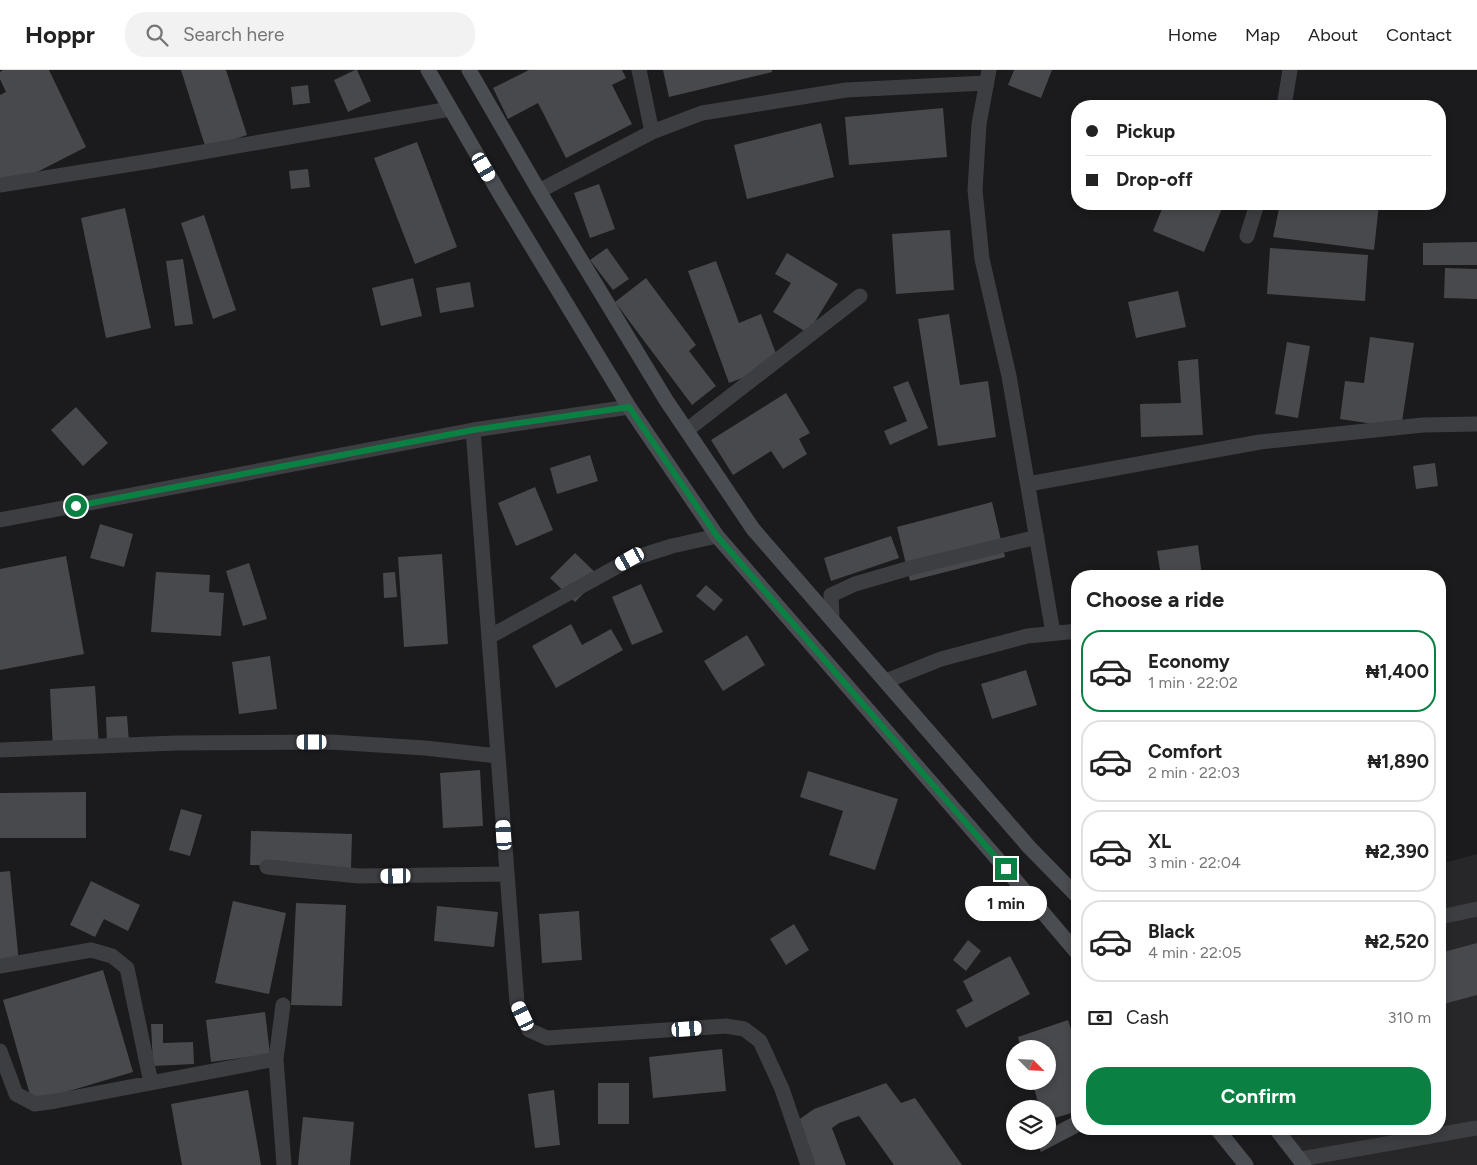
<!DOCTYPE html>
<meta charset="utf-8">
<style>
:root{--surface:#fff;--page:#f2f2f2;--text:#222;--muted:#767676;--line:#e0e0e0;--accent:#0b8043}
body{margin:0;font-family:Figtree,sans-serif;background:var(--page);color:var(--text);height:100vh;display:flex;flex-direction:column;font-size:19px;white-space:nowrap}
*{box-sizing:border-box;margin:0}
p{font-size:16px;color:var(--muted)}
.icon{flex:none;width:28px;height:28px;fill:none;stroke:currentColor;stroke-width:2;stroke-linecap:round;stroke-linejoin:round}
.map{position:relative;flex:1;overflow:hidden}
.side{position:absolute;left:1071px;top:500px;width:375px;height:565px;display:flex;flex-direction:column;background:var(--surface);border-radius:20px;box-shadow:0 2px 8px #0003}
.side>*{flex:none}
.hud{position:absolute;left:1071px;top:30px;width:375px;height:110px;border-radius:20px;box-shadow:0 2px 8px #0003;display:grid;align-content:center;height:110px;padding:0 15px;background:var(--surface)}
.needle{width:32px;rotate:114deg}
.fabs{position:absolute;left:1006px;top:970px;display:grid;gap:10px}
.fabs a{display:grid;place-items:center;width:50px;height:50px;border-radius:50%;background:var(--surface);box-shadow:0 2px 8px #0003;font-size:25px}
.end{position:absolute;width:22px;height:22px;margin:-11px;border:6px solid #0b8043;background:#fff;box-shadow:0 0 0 2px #fff}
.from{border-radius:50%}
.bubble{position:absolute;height:35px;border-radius:18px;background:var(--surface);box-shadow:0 2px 8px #0003;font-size:16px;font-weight:700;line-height:35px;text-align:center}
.car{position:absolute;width:15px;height:30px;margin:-15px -8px;border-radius:6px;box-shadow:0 0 4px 1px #0007;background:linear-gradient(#fff 24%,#345 0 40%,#fff 0 76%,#345 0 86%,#fff 0)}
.hud b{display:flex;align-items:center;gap:18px;height:48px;font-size:19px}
.hud b+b{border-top:1px solid var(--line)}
.hud i{width:12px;height:12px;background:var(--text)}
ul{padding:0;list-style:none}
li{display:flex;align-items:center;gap:15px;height:82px;margin:0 10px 8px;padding:0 5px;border:2px solid var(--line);border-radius:20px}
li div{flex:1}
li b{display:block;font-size:19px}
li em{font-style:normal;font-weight:700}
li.active{border-color:var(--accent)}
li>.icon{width:45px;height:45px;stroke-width:1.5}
h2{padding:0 15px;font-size:22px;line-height:60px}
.pay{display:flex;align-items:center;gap:12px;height:55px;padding:0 15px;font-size:19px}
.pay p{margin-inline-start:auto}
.button{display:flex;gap:10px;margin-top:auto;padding:10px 15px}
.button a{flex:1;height:58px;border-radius:20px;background:var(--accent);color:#fff;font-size:20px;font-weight:700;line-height:58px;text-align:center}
header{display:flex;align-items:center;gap:30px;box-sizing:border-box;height:70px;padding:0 25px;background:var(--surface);border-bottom:1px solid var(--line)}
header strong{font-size:24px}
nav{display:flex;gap:28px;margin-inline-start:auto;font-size:18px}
.search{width:350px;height:45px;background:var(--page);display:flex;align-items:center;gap:12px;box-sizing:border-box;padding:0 18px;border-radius:20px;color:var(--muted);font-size:19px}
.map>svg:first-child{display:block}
.built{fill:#27272a}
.building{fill:#48494d}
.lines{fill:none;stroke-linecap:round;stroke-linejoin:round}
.pedestrian{stroke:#3c3e42;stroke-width:15}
.minor{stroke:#3c3e42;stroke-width:15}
.secondary{stroke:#4a4d52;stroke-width:15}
.route{stroke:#0b8043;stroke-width:6}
</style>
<header>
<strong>Hoppr</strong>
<div class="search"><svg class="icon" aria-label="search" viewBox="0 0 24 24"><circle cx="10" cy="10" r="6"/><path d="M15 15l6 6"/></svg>Search here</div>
<nav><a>Home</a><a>Map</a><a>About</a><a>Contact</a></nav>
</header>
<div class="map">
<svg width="1477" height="1095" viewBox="0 0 1477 1095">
<rect width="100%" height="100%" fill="#1b1b1d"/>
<path class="built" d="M 1477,784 L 1477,1095 L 1312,1095 L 1285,1059 L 1440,1059 L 1440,794 Z"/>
<path class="building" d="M 3,0 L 49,0 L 86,77 L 2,120 L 0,116 L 0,25 L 6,22 L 0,9 L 0,2 Z
M 181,0 L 226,0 L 247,65 L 206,79 Z
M 355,0 L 357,0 L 371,31 L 348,42 L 334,10 Z
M 529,0 L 622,0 L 626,8 L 612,15 L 632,54 L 566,88 L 538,33 L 508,49 L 493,18 Z
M 663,0 L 772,0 L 772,2 L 669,27 Z
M 1014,0 L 1052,0 L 1041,28 L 1008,15 Z
M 308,15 L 310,33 L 293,35 L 291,17 Z
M 943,38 L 947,87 L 849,95 L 845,47 Z
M 821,53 L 834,107 L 747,129 L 734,75 Z
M 417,72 L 457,177 L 415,194 L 374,88 Z
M 308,99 L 310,117 L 291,119 L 289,101 Z
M 599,114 L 615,159 L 590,168 L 574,123 Z
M 1164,134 L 1216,134 L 1223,136 L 1204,182 L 1153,161 Z
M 1280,134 L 1379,134 L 1374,180 L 1273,167 Z
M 125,138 L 151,258 L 106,268 L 81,148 Z
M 204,145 L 236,240 L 213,249 L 181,153 Z
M 950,160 L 954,220 L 896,224 L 892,164 Z
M 1477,172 L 1477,195 L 1423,195 L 1423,173 Z
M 607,178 L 629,209 L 613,220 L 590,190 Z
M 1270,178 L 1368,185 L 1365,231 L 1267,224 Z
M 787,183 L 838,214 L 808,263 L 773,242 L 791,213 L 775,204 Z
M 183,189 L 193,254 L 175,256 L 166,191 Z
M 716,191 L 739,253 L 761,244 L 780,294 L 729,313 L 688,201 Z
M 1445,198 L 1477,199 L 1477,229 L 1444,228 Z
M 413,208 L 422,246 L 381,256 L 372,218 Z
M 646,208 L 696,275 L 689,281 L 716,316 L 692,335 L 615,232 Z
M 470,212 L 474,237 L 440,243 L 436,218 Z
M 1178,221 L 1186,257 L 1136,268 L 1128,232 Z
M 949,244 L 960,315 L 988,311 L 996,367 L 938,376 L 918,249 Z
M 1370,267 L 1414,273 L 1401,358 L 1340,349 L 1345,311 L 1364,313 Z
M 1287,272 L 1310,276 L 1298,348 L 1275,344 Z
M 1198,289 L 1203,365 L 1141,367 L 1140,334 L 1181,333 L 1178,291 Z
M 908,311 L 928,358 L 890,375 L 884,361 L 907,351 L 893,317 Z
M 786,323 L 810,363 L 799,369 L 807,384 L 783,399 L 771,381 L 733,405 L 711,370 Z
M 76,337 L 108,373 L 83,396 L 51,360 Z
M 590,385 L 598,411 L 557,424 L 550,398 Z
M 1435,393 L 1438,416 L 1416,419 L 1413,396 Z
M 535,417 L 553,460 L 516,476 L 498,433 Z
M 992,432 L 1005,487 L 910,511 L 897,457 Z
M 100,454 L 133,464 L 124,497 L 90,488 Z
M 891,466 L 899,488 L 831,511 L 824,488 Z
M 1198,475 L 1202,506 L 1161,506 L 1157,481 Z
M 575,483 L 600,507 L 575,532 L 550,508 Z
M 442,484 L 448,574 L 404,577 L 398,487 Z
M 66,486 L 84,584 L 0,600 L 0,499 Z
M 249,493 L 267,549 L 243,556 L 226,501 Z
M 1259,500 L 1261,506 L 1241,506 Z
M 156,502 L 210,505 L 209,522 L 224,523 L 221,566 L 151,562 Z
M 395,502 L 397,527 L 384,528 L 383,503 Z
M 641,514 L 663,562 L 632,575 L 612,527 Z
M 706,515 L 723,530 L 714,541 L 696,526 Z
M 571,554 L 582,575 L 611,559 L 623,580 L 556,618 L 532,576 Z
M 747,565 L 765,595 L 723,621 L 704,591 Z
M 270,586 L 277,639 L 239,644 L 232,592 Z
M 1026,600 L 1037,635 L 992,649 L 981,614 Z
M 95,616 L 99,677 L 53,680 L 50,619 Z
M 127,646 L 129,672 L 107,673 L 106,647 Z
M 1071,662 L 1078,662 L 1078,682 L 1073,682 Z
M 480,700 L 483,756 L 443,758 L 440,703 Z
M 808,701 L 898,729 L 875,800 L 829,785 L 843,741 L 800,727 Z
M 86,722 L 86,768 L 0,768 L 0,723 Z
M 181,739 L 202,745 L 190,786 L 169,780 Z
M 251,761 L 352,764 L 351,798 L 250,795 Z
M 10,801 L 19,893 L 0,895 L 0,802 Z
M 91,811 L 140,835 L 128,861 L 104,849 L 95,867 L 70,855 Z
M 233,831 L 286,843 L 269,924 L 215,913 Z
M 296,833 L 346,835 L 342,936 L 291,935 Z
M 437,836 L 498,842 L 494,877 L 434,871 Z
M 579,841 L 582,890 L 542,893 L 539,844 Z
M 794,854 L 809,880 L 786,895 L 770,869 Z
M 968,870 L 981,881 L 966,901 L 953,890 Z
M 1477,873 L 1477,925 L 1440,935 L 1440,883 Z
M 1010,886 L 1030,924 L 966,958 L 956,940 L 973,931 L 963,911 Z
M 103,900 L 133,1002 L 32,1032 L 3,930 Z
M 265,942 L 270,984 L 211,992 L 206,950 Z
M 1068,950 L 1078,981 L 1078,1041 L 1048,1050 L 1048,1039 L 1040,1039 L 1032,1011 L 1048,1011 L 1048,979 L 1021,979 L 1018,967 Z
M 151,954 L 163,954 L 163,973 L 193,972 L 194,994 L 153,996 Z
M 722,979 L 726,1021 L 653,1028 L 649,987 Z
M 598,1013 L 629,1013 L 629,1054 L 598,1054 Z
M 886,1013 L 901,1033 L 915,1028 L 962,1095 L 894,1095 L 859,1046 L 839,1053 L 832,1058 L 846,1095 L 813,1095 L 797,1051 L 814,1039 Z
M 248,1020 L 261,1095 L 182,1095 L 171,1034 Z
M 554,1020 L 560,1075 L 535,1078 L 528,1024 Z
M 1034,1031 L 1038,1039 L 1018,1039 Z
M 1078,1044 L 1078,1059 L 1085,1059 L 1041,1082 L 1036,1071 L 1048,1071 L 1048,1060 Z
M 303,1047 L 354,1052 L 350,1095 L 298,1095 Z"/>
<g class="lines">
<path class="pedestrian" d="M 1301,1089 L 1477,1058"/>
<path class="minor" d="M 639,0 L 652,62
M 989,0 L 979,54 L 975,120 L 982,189 L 1009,306 L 1053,563
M 1284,36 L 1290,0
M 0,115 L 151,91 L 450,39
M 539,121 L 652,62 L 702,43 L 846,20 L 986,13
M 1247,166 L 1257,134
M 473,360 L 517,933 L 529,960 L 547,968 L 726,956 L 744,959 L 760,971 L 782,1019 L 808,1095
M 687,360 L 860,226
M 1028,414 L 1260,372 L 1423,355 L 1477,354
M 0,450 L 473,360 L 629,337
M 832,548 L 831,525 L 855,514 L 910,498 L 1037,467
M 489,567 L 631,489 L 672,476 L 717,466
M 886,611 L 941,589 L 1027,566 L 1078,561
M 0,680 L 176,673 L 331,672 L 425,678 L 498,686
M 267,797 L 359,806 L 507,804
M 1440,847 L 1477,839
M 0,896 L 91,880 L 112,886 L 127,898 L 151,1013
M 283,935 L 276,989 L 284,1095
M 0,981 L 16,1024 L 35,1034 L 56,1031 L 276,989"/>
<path class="secondary" d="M 428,0 L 501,126 L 629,337 L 717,466 L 994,785 L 1078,884
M 469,0 L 539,121 L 666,330 L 753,459 L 1029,777 L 1078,827
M 1217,1059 L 1246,1095
M 1276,1059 L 1304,1095"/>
</g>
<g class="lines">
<path class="route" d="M 76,436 L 473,360 L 629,337 L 717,466 L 1006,799"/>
</g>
</svg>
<div class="fabs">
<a><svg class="needle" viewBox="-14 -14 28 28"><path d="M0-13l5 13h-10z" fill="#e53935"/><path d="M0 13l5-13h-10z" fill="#767676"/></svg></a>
<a><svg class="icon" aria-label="layers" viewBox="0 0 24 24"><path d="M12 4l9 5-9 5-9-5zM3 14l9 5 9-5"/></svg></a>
</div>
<i class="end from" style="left:76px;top:436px"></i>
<i class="end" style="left:1006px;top:799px"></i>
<div class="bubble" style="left:965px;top:816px;width:82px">1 min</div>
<i class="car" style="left:484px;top:97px;rotate:150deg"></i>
<i class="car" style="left:630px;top:489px;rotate:241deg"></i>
<i class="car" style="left:312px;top:672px;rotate:270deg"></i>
<i class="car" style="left:504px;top:765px;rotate:356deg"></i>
<i class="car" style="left:396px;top:806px;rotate:269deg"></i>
<i class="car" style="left:523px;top:946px;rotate:335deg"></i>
<i class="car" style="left:687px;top:959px;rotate:86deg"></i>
<div class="hud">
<b><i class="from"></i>Pickup</b>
<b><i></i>Drop-off</b>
</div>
<section class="side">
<h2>Choose a ride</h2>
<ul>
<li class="active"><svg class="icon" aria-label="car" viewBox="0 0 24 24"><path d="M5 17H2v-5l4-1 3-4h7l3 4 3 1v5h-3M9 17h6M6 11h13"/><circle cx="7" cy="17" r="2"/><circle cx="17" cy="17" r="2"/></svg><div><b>Economy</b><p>1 min · 22:02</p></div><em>₦1,400</em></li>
<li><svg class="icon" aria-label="car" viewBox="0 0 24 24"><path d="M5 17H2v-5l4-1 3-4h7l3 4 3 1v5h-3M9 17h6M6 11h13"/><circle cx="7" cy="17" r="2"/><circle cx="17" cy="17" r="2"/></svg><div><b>Comfort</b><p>2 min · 22:03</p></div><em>₦1,890</em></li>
<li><svg class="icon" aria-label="car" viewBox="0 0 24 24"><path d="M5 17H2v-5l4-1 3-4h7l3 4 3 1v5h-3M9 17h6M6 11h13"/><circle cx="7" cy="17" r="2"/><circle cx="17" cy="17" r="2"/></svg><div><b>XL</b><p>3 min · 22:04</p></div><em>₦2,390</em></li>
<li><svg class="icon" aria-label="car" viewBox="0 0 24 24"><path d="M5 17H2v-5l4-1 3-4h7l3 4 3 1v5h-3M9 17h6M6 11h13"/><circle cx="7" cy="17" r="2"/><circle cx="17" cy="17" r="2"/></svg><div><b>Black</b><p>4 min · 22:05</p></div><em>₦2,520</em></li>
</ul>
<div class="pay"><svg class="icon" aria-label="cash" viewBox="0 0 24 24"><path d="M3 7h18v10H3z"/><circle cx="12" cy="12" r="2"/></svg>Cash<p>310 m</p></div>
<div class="button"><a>Confirm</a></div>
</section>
</div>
